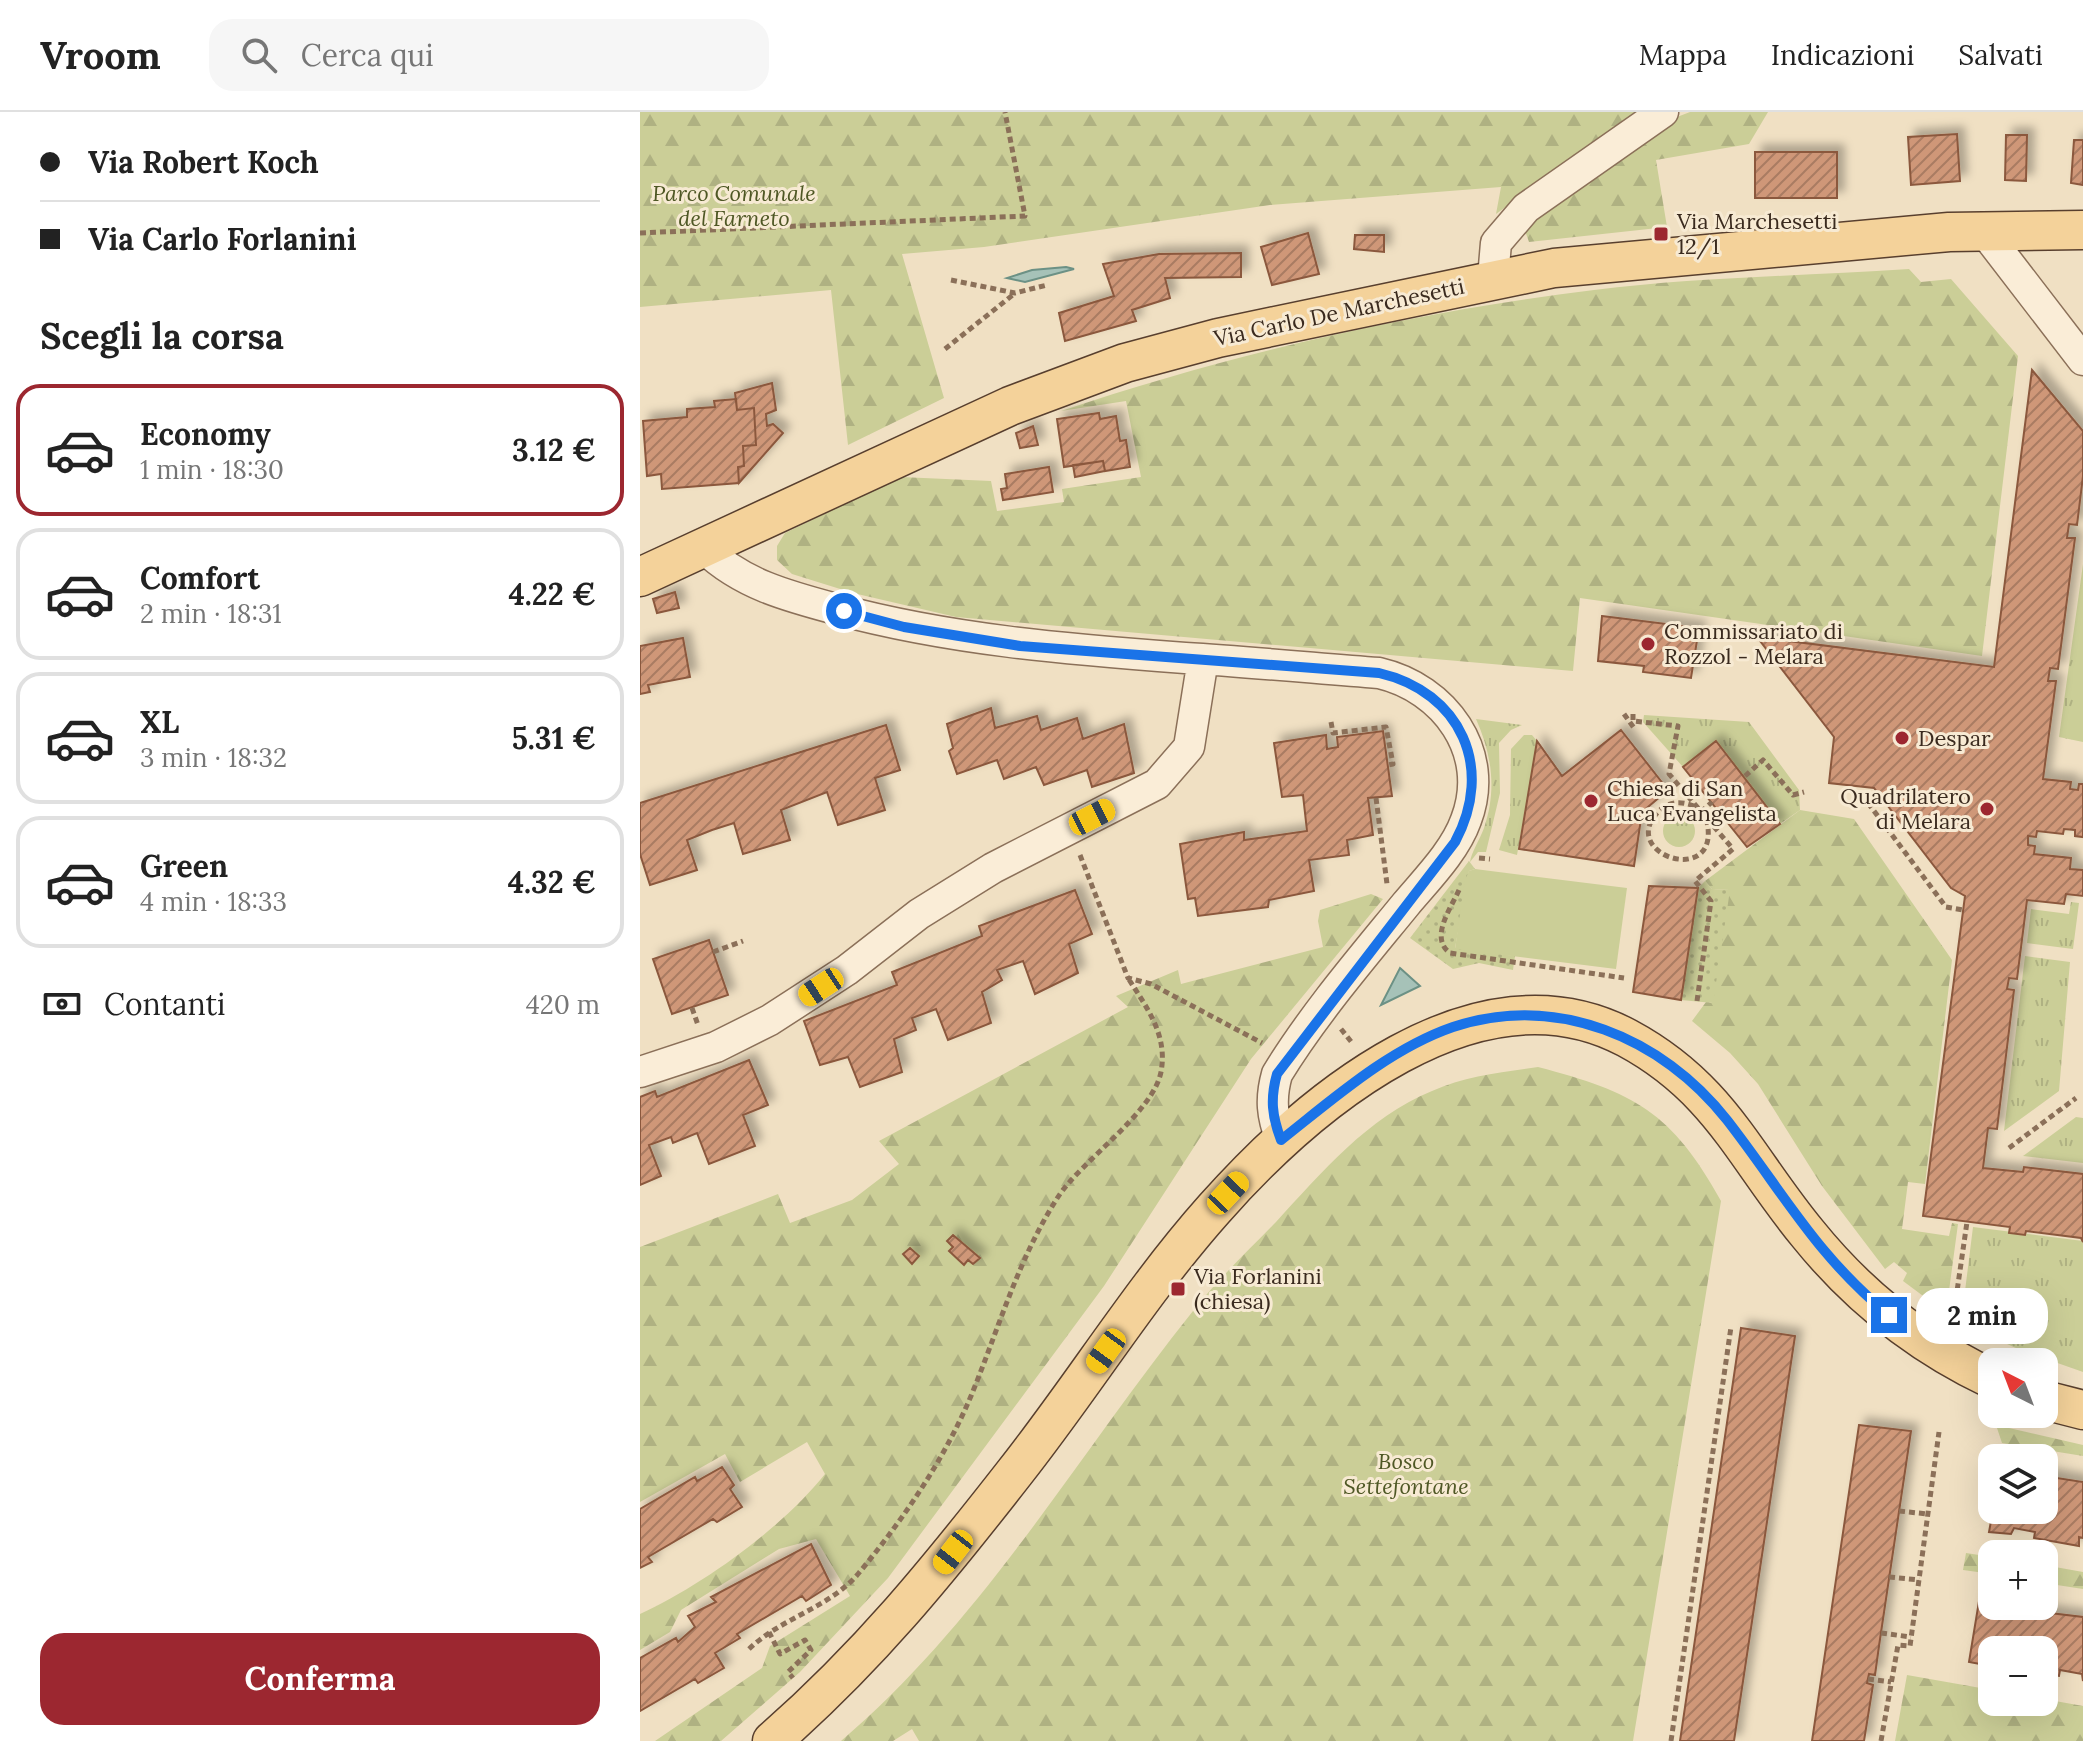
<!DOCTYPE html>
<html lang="it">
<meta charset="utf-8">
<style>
:root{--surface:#fff;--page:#f6f6f6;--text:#222;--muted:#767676;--line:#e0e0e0;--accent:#9c2730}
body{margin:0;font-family:Lora,serif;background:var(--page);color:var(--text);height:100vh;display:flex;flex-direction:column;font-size:30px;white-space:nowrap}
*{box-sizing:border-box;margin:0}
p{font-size:26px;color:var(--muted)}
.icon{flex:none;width:44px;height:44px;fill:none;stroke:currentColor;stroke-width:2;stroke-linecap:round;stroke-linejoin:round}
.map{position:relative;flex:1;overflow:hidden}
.panel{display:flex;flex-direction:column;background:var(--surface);width:640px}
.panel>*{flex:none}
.top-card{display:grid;align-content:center;height:176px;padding:0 40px;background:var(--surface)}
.needle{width:52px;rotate:318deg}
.fabs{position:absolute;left:1338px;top:1236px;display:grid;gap:16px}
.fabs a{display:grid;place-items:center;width:80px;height:80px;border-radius:16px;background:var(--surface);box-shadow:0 8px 32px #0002;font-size:40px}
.end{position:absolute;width:36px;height:36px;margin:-18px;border:10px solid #1a73e8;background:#fff;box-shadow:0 0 0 4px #fff}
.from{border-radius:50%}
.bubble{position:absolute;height:56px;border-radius:24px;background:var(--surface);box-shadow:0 8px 32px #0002;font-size:26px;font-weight:700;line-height:56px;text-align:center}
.car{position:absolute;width:24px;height:48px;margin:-24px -12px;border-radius:10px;box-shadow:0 0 6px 2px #0007;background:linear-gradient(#f5c518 24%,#345 0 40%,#f5c518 0 76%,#345 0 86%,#f5c518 0)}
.top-card b{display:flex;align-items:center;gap:28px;height:76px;font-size:30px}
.top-card b+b{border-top:2px solid var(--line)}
.top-card i{width:20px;height:20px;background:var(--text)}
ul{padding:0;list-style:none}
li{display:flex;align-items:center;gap:24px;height:132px;margin:0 16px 12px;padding:0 24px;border:4px solid var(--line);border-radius:24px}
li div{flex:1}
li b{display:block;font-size:30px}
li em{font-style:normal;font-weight:700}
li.current{border-color:var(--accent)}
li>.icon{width:72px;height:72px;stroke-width:1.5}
h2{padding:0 40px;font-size:36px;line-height:96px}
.pay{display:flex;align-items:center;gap:20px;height:88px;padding:0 40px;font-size:30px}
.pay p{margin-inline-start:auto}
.action{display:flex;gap:16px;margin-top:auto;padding:16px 40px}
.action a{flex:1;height:92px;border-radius:24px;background:var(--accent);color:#fff;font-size:32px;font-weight:700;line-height:92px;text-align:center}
header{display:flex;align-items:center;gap:48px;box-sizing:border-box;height:112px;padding:0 40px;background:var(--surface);border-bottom:2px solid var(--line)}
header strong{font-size:38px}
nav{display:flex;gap:44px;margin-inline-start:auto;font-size:28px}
.search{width:560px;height:72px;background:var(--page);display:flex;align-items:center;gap:20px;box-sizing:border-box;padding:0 28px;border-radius:24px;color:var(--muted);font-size:30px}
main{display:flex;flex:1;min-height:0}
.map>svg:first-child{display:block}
.grass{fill:url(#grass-tufts)}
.forest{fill:url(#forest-firs)}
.park{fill:url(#park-dots)}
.pitch{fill:#cbce97}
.water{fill:#a6c2b8;stroke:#6c9185;stroke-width:2}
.building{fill:url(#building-hatch);stroke:#8b583e;stroke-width:2;filter:url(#shadow)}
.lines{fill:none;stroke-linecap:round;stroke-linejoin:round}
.minor-casing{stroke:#8b7059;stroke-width:33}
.major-casing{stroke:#583f2e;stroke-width:41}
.path{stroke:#8b7059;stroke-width:5;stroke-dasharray:6 4;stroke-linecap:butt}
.minor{stroke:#faedd7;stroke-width:30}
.major{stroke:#f4d29a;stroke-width:38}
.route{stroke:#1a73e8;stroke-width:10}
.poi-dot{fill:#9c2730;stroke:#f7ead3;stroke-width:3}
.labels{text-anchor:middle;stroke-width:6;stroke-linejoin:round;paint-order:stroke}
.park-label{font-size:22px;font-style:italic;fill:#4e5724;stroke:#f7ead3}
.poi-label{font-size:22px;fill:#3a2a1e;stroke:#f7ead3;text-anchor:start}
.street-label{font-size:22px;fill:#3a2a1e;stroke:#f7ead3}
</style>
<header>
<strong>Vroom</strong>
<div class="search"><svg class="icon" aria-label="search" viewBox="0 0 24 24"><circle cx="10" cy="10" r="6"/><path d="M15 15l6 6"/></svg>Cerca qui</div>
<nav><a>Mappa</a><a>Indicazioni</a><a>Salvati</a></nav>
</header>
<main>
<section class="panel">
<div class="top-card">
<b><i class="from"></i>Via Robert Koch</b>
<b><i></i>Via Carlo Forlanini</b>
</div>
<h2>Scegli la corsa</h2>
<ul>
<li class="current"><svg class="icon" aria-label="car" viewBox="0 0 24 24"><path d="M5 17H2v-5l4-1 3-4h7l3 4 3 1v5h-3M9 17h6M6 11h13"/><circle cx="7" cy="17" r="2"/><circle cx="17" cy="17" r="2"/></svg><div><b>Economy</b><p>1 min · 18:30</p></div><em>3.12 €</em></li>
<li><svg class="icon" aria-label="car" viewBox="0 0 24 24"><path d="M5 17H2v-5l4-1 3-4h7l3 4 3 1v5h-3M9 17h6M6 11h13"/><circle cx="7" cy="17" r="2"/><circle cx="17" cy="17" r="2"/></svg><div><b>Comfort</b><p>2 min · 18:31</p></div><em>4.22 €</em></li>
<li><svg class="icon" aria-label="car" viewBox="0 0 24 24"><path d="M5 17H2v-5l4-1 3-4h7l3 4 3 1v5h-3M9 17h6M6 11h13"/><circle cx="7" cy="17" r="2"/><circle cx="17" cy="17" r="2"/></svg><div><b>XL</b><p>3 min · 18:32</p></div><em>5.31 €</em></li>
<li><svg class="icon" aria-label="car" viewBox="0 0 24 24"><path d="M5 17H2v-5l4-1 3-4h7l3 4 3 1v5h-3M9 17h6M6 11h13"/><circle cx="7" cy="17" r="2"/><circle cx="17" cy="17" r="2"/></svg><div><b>Green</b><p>4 min · 18:33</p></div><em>4.32 €</em></li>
</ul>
<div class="pay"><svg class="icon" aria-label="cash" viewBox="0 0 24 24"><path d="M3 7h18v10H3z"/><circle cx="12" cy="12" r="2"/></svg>Contanti<p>420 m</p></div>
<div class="action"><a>Conferma</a></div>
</section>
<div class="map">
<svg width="1443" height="1629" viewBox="0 0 1443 1629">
<defs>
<pattern id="grass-tufts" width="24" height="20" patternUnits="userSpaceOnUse" patternTransform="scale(2)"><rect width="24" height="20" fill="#cbce97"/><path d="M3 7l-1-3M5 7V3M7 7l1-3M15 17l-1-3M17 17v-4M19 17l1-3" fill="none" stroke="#afb182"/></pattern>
<pattern id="forest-firs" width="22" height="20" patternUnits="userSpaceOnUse" patternTransform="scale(2)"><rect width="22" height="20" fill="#cbce97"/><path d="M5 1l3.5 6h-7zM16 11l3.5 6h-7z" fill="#afb182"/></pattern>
<pattern id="park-dots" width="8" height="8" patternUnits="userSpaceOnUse" patternTransform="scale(2)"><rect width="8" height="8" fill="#cbce97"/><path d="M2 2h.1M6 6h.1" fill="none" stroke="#afb182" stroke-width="1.8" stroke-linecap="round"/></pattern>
<pattern id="building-hatch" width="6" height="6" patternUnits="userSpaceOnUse" patternTransform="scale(2)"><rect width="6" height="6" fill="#cf9778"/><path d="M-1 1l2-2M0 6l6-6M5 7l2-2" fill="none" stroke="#a97b62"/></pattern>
<filter id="shadow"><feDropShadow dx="7" dy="-7" stdDeviation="4" flood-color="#0004"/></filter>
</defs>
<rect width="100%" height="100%" fill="#f0e0c3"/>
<path class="grass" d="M 1443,452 L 1443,630 L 1419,625 Z
M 1004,603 L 1109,610 L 1159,678 L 1160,698 L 1140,712 L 1076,629 L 1043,655 L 1003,610 Z
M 836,607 L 882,613 L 871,618 L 859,631 L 860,681 L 846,740 L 838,740 L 830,750 C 831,741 840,727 844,716 C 857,678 852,643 836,607 Z
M 884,623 L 892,623 L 897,629 L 877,743 L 859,738 L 870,703 L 871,637 Z
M1023 719a16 16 0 1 1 32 0a16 16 0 1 1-32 0Z
M 1431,790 L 1439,791 L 1433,837 L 1387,831 L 1391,797 L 1429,802 Z
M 1385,844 L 1430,850 L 1419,979 L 1364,1019 Z
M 1436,1005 L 1443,1006 L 1443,1051 L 1383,1044 Z
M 1333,1115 L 1443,1129 L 1443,1260 L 1378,1237 L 1321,1211 Z"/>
<path class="forest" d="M 0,0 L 995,0 L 856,102 L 861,75 L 630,93 L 344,135 L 262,142 L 304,286 L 208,333 L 191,178 L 0,195 Z
M 1050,0 L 1128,0 L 1109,32 L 1016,48 L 1027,115 L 889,130 L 884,116 L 1024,10 Z
M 1269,157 L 1281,170 L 1311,167 L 1378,244 L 1342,544 L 940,486 L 933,559 L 316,505 L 213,481 L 152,462 L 137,448 L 137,434 L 145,421 L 261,365 L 351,369 L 357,399 L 424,390 L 422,377 L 501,365 L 486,289 L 421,299 C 594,241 773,200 954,178 C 1058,165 1165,164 1269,157 Z
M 1160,698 L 1214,707 L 1312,848 L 1285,1072 L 1268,1070 L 1262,1117 L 1309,1124 L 1312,1111 L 1318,1112 L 1306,1201 L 1263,1169 L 1267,1161 L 1254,1150 L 1245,1157 L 1182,1074 L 1118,972 L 1090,941 L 1052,909 L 1066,890 L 1072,891 L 1089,778 L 1072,777 L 1065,769 Z
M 731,782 L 743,787 L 611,947 L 464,1174 L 248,1466 L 160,1560 L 81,1629 L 15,1629 L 122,1556 L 130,1534 L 210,1484 L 176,1427 L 139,1437 L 41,1498 L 30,1520 L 0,1538 L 0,1502 C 63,1473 142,1416 185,1362 L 167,1330 L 100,1370 L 85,1342 L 0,1390 L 0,1135 L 138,1082 L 150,1111 L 212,1088 L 259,1052 L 239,1029 L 488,895 L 476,884 L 538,858 L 541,872 L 683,835 L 678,809 L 680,798 Z
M 898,955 C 994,980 1032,1000 1081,1089 L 993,1629 L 279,1629 L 272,1617 L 253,1629 L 201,1629 C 344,1507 437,1344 553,1199 C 578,1167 608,1139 636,1110 C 682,1060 727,1006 792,979 C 825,964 862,960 898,955 Z
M 1356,1313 L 1443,1333 L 1443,1344 L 1362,1331 Z
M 1326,1441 L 1352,1445 L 1352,1462 L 1323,1458 Z
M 1404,1453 L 1443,1460 L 1443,1477 L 1404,1471 Z
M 1267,1563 L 1352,1578 L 1352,1590 L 1404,1590 L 1404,1587 L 1443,1594 L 1443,1629 L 1255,1629 Z"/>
<path class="park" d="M 829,749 L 835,757 L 829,759 L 815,836 L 875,844 L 873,858 L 839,851 L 813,857 L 770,826 Z
M 1065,769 L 1072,777 L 1090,778 L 1073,891 L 1041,888 L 1058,776 Z"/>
<path class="pitch" d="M 835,757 L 987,776 L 976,857 L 815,837 L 825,768 L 829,759 Z"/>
<path class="water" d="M 426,155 L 434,157 L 385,170 L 367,166 L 392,158 Z
M 760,856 L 780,874 L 741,893 Z"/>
<path class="building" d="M 1317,22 L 1320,69 L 1271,73 L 1268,25 Z
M 1366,23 L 1387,23 L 1386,69 L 1365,68 Z
M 1434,28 L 1443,28 L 1443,73 L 1431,71 Z
M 1115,40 L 1197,40 L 1197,86 L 1115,86 Z
M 668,121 L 679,162 L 632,173 L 621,135 Z
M 715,123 L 744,123 L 744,140 L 714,137 Z
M 601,141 L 601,165 L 525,166 L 530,186 L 492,198 L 496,209 L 425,229 L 419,201 L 474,184 L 463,152 L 519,142 Z
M 1392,258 L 1443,319 L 1443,364 L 1437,413 L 1429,412 L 1427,426 L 1435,426 L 1418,557 L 1410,556 L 1408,569 L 1416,569 L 1403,667 L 1431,670 L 1430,677 L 1438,678 L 1439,672 L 1443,672 L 1443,725 L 1435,724 L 1435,718 L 1424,717 L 1423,722 L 1397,719 L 1396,725 L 1388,724 L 1388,733 L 1395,734 L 1394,742 L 1431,746 L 1430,757 L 1443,758 L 1443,784 L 1426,782 L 1424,792 L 1387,788 L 1377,867 L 1369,866 L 1367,877 L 1374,878 L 1357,1017 L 1348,1016 L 1343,1056 L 1383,1060 L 1384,1055 L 1443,1062 L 1443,1130 L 1441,1126 L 1386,1119 L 1385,1123 L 1369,1121 L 1370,1115 L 1283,1104 L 1325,784 L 1311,776 L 1234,676 L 1189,671 L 1194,625 L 1117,525 L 1354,555 Z
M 132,271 L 136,298 L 126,302 L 127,314 L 133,312 L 143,321 L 99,371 L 98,355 L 104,354 L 103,334 L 116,333 L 114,296 L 97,298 L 95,281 Z
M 96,287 L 97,298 L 114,296 L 116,333 L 103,334 L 104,354 L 98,355 L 99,371 L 22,377 L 21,362 L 7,364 L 3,309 L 47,305 L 47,297 L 75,295 L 74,289 Z
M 459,301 L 460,307 L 476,304 L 480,329 L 486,328 L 490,355 L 465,359 L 463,349 L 424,355 L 417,307 Z
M 393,314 L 398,333 L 380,336 L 376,321 Z
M 463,349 L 465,359 L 435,365 L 433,353 Z
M 409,355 L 413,380 L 363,388 L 361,377 L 367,376 L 365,362 Z
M 35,480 L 39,496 L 17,501 L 13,487 Z
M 962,504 L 1059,516 L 1051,566 L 1003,560 L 1004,554 L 958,549 Z
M 43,526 L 50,565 L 8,573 L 10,580 L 0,582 L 0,534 Z
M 351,596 L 355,616 L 397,604 L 401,618 L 437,606 L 443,627 L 484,612 L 494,661 L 452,675 L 447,658 L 404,673 L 396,655 L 364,667 L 357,648 L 317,662 L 309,639 L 313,636 L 307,612 Z
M 246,613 L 260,658 L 235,666 L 245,698 L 198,713 L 187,680 L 141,698 L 150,728 L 103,742 L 94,711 L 72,718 L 47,728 L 57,758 L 10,773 L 0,742 L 0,691 Z
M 981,618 L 1028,678 L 1002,700 L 994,754 L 879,737 L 897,629 L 922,664 Z
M 743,619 L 752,684 L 728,686 L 733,723 L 707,728 L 709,743 L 669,748 L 674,779 L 629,788 L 628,795 L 558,804 L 555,786 L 548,787 L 540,732 L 604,720 L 604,728 L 667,719 L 663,683 L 642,685 L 634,631 L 686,623 L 687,637 L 698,635 L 697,625 Z
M 1076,629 L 1140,712 L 1107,735 L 1043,655 Z
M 1009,774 L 1058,776 L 1041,888 L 993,880 Z
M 435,778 L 452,822 L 429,832 L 438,861 L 395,882 L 383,849 L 357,858 L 362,868 L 342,880 L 351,911 L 308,928 L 296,897 L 272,906 L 276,918 L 254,927 L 262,960 L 220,975 L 208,945 L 180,953 L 164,909 L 257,873 L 252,860 L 342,824 L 339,814 Z
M 69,828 L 88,883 L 32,902 L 13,847 Z
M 109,948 L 128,993 L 103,1003 L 115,1034 L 69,1052 L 57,1021 L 33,1031 L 31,1025 L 9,1033 L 21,1064 L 0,1073 L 0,985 L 15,979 L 17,985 Z
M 313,1123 L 340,1146 L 333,1152 L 328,1148 L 324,1153 L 309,1139 L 313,1135 L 307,1129 Z
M 270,1136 L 279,1144 L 272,1152 L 263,1142 Z
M 1101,1216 L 1155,1224 L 1094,1629 L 1040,1629 Z
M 1219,1313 L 1271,1319 L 1239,1534 L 1235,1563 L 1229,1562 L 1227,1571 L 1233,1573 L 1224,1629 L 1172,1629 Z
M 82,1355 L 94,1373 L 90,1377 L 102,1395 L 77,1410 L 73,1407 L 8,1445 L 12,1450 L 0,1456 L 0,1397 L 55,1365 L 57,1369 Z
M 1404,1364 L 1443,1370 L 1443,1426 L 1439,1425 L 1439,1434 L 1394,1426 L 1395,1420 L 1374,1416 L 1371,1422 L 1349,1420 L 1353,1398 L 1404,1398 Z
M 171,1432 L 191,1473 L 166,1489 L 162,1484 L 97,1522 L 100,1526 L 75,1541 L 84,1556 L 58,1571 L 55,1567 L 0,1599 L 0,1546 L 36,1526 L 38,1530 L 55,1515 L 48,1504 L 76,1490 L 71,1485 Z
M 1339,1489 L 1352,1494 L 1443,1505 L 1443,1569 L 1442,1562 L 1420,1558 L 1419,1564 L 1404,1562 L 1404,1538 L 1352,1538 L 1351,1554 L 1329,1550 Z"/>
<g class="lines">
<g class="minor-casing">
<path id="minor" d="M 1343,118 L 1443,248
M 853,166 L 856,131 L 886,96 L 1023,0
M 65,437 C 102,472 147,484 196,497 C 311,528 426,537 545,546 C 609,550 674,556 739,561 C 804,576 852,640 826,708 C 815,739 787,767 766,792 C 722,846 673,903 637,962 C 630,987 632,1004 641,1028
M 0,960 L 76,935 L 130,908 L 207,858 L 279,802 L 353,756 L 517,672 L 549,635 L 563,547"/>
</g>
<g class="major-casing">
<path id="major" d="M 0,465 L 370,294 L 485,251 L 578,226 L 914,156 L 1309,120 L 1443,118
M 1404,1288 L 1443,1298
M 132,1629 C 228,1545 297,1460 375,1360 C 443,1274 501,1179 574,1097 C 667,992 837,846 987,926 C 1080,976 1105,1046 1168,1122 C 1218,1184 1280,1233 1352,1267"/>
</g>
<path class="path" d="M 0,121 L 385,104 L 365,0
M 311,168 L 375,181 L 407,173
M 305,237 L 374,182
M 984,602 L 994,616
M 993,602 L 993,609 L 1038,614 L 1029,662 L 1093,737 L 1055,769 L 1071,789 L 1057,889
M 691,610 L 693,621 L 746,615 L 753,652 L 748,653
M 1105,664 L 1123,648 L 1153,683 L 1164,680
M 736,686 L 747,772
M 1228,691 L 1306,795 L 1323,798
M 1054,694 C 1041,689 1028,689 1018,700 C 977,743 1081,776 1067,710
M 1061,700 L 1072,690
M 440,743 L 488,866 L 511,872 L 622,931
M 839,746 L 850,747
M 819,778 C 811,796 789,826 810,841 L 984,866
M 73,840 L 103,829
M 52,896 L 58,913
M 701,917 L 713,932
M 1369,1036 L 1436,986
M 1313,1207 L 1327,1110
M 1259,1399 L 1288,1402
M 1249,1465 L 1279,1468
M 129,1520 L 140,1542 L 165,1528 L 171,1538 L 148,1560 L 153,1566
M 1241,1521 L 1271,1525
M 109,1537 C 141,1506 189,1496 218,1462 C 263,1408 304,1348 331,1284 C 359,1216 378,1147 418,1085 C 441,1049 513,1001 521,960 C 528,923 507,896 488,866
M 1228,1567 L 1251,1570
M 1031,1629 L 1091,1215
M 1241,1629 L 1258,1533 L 1270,1534 L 1299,1320"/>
<use href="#minor" class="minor"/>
<use href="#major" class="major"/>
</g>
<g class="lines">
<path class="route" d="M 204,499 L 264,515 L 380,534 L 739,561 C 821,580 855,656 815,730 L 637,962 C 630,987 632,1004 641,1028 C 693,987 749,937 813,915 C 916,881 1022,925 1087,1008 C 1143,1080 1175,1142 1249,1203"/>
</g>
<g class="poi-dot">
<rect x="1013" y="114" width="16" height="16" rx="4"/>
<circle cx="1008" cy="532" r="8"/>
<circle cx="1262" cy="626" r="8"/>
<circle cx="951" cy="689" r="8"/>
<circle cx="1347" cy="697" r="8"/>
<rect x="530" y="1169" width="16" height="16" rx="4"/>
</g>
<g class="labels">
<g class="park-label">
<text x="94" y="89">Parco Comunale<tspan x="94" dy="25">del Farneto</tspan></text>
<text x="766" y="1357">Bosco<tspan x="766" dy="25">Settefontane</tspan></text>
</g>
<g class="poi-label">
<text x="1037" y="117">Via Marchesetti<tspan x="1037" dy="25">12/1</tspan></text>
<text x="1024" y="527">Commissariato di<tspan x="1024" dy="25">Rozzol - Melara</tspan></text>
<text x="1278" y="634">Despar</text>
<text x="967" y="684">Chiesa di San<tspan x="967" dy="25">Luca Evangelista</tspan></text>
<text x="1331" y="692" text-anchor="end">Quadrilatero<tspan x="1331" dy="25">di Melara</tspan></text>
<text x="554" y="1172">Via Forlanini<tspan x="554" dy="25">(chiesa)</tspan></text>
</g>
<g class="street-label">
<text transform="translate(699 200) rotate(-12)" y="8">Via Carlo De Marchesetti</text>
</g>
</g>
</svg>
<div class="fabs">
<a><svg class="needle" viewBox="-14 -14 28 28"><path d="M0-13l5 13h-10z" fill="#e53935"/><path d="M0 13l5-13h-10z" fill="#767676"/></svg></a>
<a><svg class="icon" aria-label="layers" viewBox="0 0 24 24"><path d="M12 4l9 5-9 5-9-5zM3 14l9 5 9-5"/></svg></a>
<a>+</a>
<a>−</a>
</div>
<i class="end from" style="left:204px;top:499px"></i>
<i class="end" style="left:1249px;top:1203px"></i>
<div class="bubble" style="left:1276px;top:1176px;width:132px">2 min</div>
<i class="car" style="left:452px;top:705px;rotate:63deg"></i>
<i class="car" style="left:181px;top:875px;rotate:237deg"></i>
<i class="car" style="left:588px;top:1081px;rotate:43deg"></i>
<i class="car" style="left:466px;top:1239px;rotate:216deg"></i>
<i class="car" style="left:313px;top:1440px;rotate:218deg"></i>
</div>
</main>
